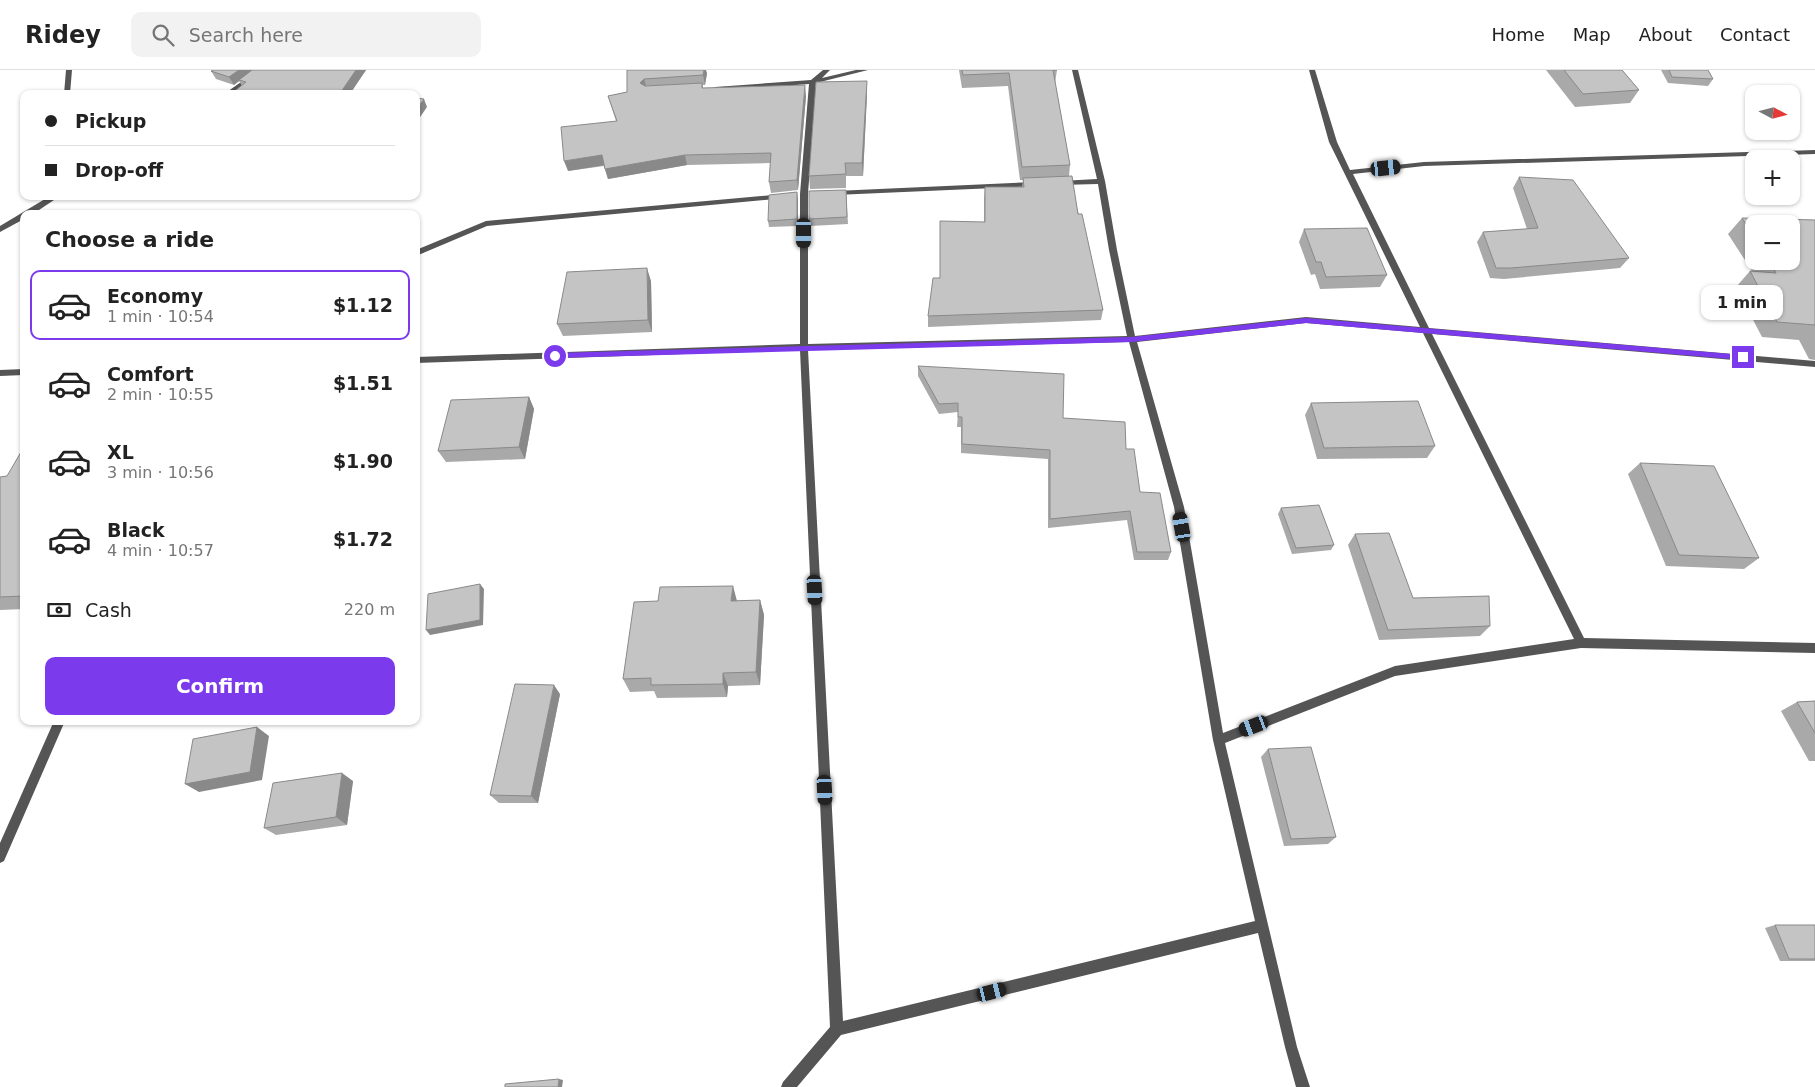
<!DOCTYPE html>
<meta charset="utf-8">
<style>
:root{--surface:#fff;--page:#f2f2f2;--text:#222;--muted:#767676;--line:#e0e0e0;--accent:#7c3aed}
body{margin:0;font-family:"DejaVu Sans",sans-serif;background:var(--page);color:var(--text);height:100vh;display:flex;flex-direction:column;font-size:19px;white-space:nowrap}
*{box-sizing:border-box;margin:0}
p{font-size:16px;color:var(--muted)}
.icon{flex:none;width:28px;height:28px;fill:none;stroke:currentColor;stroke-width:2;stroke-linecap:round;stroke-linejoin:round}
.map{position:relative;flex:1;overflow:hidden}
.details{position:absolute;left:20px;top:140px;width:400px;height:515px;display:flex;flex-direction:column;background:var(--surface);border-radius:10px;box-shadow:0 1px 4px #0004}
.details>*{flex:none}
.top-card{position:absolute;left:20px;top:20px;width:400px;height:110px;border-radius:10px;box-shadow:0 1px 4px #0004;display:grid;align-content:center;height:110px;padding:0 25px;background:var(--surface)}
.needle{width:32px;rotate:97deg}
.buttons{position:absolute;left:1745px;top:15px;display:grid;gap:10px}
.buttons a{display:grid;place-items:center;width:55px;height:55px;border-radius:10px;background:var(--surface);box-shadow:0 1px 4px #0004;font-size:25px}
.end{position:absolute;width:22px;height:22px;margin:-11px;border:6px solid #7c3aed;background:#fff;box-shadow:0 0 0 2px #fff}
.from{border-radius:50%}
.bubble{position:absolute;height:35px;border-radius:10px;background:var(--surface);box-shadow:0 1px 4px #0004;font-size:16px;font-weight:800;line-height:35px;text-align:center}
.car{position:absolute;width:15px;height:30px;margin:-15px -8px;border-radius:6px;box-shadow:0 0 4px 1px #0007;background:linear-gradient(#222 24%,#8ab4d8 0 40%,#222 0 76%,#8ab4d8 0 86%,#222 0)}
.top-card b{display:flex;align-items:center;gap:18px;height:48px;font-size:19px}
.top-card b+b{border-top:1px solid var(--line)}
.top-card i{width:12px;height:12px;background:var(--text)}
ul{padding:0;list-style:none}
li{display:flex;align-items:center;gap:15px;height:70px;margin:0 10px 8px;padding:0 15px;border:2px solid transparent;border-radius:10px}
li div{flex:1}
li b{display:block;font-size:19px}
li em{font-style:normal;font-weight:800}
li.active{border-color:var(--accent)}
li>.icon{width:45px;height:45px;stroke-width:1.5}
h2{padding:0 25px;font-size:22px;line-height:60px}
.pay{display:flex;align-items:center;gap:12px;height:55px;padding:0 25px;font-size:19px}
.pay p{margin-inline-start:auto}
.button{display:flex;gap:10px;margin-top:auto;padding:10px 25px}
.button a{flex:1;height:58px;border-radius:10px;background:var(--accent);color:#fff;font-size:20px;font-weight:800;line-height:58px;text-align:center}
header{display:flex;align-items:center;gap:30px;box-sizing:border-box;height:70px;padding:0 25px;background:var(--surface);border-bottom:1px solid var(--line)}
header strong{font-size:24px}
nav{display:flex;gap:28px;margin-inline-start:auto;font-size:18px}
.search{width:350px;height:45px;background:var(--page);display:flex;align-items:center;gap:12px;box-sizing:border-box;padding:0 18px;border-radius:10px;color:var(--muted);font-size:19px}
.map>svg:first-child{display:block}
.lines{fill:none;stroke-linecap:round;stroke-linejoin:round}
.minor{fill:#555;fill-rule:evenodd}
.wall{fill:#a9a9a9;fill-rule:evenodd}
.shaded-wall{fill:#898989}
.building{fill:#c4c4c4;stroke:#898989}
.route{fill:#7c3aed}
</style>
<header>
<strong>Ridey</strong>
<div class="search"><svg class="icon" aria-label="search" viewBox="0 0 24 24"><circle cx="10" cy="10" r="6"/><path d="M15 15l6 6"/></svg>Search here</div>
<nav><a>Home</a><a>Map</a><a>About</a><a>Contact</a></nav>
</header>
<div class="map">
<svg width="1815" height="1017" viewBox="0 0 1815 1017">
<rect width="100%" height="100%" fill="#fff"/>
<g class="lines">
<path class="minor" d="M 66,0 L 72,0 L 70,24 L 64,24 Z
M 258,0 L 265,0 L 232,24 L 224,24 Z
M 823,0 L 830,0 L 822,8 L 856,0 L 868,0 L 816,13 L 808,124 L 808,274 L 1127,266 L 1109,180 L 1098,114 L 1060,115 L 1056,113 L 1060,111 L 1097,109 L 1072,0 L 1078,0 L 1105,111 L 1117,180 L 1135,266 L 1306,247 L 1420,257 L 1329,72 L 1309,0 L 1315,0 L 1337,72 L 1350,100 L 1424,92 L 1815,80 L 1815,84 L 1424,96 L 1353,104 L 1429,258 L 1815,291 L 1815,297 L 1432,264 L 1584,568 L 1815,573 L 1815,583 L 1581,578 L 1395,606 L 1225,673 L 1297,977 L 1310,1017 L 1296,1017 L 1285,977 L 1258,863 L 841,965 L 797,1017 L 781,1017 L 783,1012 L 830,957 L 800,280 L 416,293 L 416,287 L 800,274 L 800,124 L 809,14 L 715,21 L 712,19 L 715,17 L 811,10 ZM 1306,253 L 1423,263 L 1574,569 L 1395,596 L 1223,663 L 1184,437 L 1137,272 ZM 1129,272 L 1174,437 L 1213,670 L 1255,851 L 843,951 L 808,280 Z
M 1035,112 L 1038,112 L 1038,116 L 835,125 L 831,123 L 835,121 Z
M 783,124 L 786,124 L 786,128 L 487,156 L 416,186 L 416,180 L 486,151 Z
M 50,126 L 60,126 L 33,144 L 24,144 L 24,149 L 0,162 L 0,156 Z
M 24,299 L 24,305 L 0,306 L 0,300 Z
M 54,651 L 65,651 L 4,791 L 0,793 L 0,773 Z"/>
</g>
<path class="wall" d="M 366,0 L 350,23 L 242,16 L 239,11 L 234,15 L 216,9 L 211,1 Z
M 627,0 L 707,3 L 705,15 L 703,15 L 703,18 L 806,26 L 798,120 L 771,123 L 769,112 L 771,93 L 687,95 L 608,109 L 604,96 L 568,101 L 616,51 L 608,26 L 627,22 Z
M 959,0 L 1057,0 L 1055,13 L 1070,95 L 1069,106 L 1103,240 L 1101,250 L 928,257 L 928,246 L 939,208 L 984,152 L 984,128 L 985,117 L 1022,117 L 1023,110 L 1020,110 L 1008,16 L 962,18 Z
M 1546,0 L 1622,0 L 1639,20 L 1630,33 L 1575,37 Z
M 1661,0 L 1708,0 L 1713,9 L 1708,16 L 1668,13 Z
M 867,24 L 863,106 L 846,106 L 846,118 L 810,119 L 809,106 Z
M 1519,107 L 1629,188 L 1620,198 L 1504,209 L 1490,208 L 1477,172 L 1483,162 L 1527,159 L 1513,118 Z
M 846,120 L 848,154 L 810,156 L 809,149 Z
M 797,122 L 798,156 L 769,157 L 768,151 Z
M 1742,148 L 1815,150 L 1815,290 L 1809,289 L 1799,270 L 1762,267 L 1736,217 L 1750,201 L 1752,201 L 1728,164 ZM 1754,154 L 1791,191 L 1754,191 Z
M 1304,159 L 1387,205 L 1380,217 L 1320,219 L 1315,204 L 1311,205 L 1299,172 Z
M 651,211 L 652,262 L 563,266 L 557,254 Z
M 918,296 L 1063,348 L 1126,379 L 1140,422 L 1171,482 L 1168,490 L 1134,490 L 1127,450 L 1048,458 L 1048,389 L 961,383 L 961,357 L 957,357 L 958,342 L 939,344 L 918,306 Z
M 529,327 L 534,339 L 525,389 L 446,392 L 438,381 Z
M 1311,333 L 1435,376 L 1427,388 L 1317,389 L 1305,345 Z
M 24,382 L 24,539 L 0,540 L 0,407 L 7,406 Z
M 1640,393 L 1759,488 L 1744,499 L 1666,496 L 1628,404 Z
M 1281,438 L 1334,475 L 1331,480 L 1292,484 L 1278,444 Z
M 1355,464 L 1413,528 L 1490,556 L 1480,566 L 1379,570 L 1348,475 Z
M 760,530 L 764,545 L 760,615 L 728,616 L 727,627 L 657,628 L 654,621 L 630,622 L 623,609 L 737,531 Z
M 560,624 L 538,733 L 499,733 L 490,725 Z
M 1815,631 L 1815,691 L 1809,691 L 1781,641 L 1797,632 Z
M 1268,679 L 1336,767 L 1328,774 L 1284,776 L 1261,687 Z
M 353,711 L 347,755 L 276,765 L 264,758 Z
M 1775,855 L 1815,855 L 1815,891 L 1780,891 L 1765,858 Z"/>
<path class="shaded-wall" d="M 239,0 L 255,0 L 239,10 L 239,11 L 234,15 L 229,7 Z
M 356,0 L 366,0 L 350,24 L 341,22 Z
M 704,0 L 706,0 L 707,3 L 705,15 L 703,5 Z
M 644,9 L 647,19 L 640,13 Z
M 867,11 L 867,24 L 863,106 L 862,93 Z
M 805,15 L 806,26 L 798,120 L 797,110 Z
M 424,29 L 427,37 L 416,53 L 416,40 Z
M 602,85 L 605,95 L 568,101 L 564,91 Z
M 685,85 L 687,95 L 608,109 L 605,99 Z
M 797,122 L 798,129 L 798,156 L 797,149 Z
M 647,198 L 651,211 L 652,262 L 648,250 Z
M 529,327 L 534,339 L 525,389 L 519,377 Z
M 480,514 L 484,519 L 483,555 L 430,565 L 426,560 Z
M 733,516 L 737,531 L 731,531 Z
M 760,530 L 764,545 L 760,615 L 756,602 Z
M 723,603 L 728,616 L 727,627 L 723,614 Z
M 554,615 L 560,624 L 538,733 L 531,726 Z
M 257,657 L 269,666 L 262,710 L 199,722 L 185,714 Z
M 342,703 L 353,711 L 347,755 L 336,747 Z
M 559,1009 L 563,1010 L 562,1017 L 558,1017 Z"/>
<path class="building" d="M 213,0 L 239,0 L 229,7 L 211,1 Z
M 252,0 L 356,0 L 341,22 L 359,24 L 231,24 L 246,12 L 239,10 Z
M 627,0 L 704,0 L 703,5 L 644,9 L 640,13 L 645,16 L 702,13 L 702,18 L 805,15 L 797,110 L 769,112 L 771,83 L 685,85 L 605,99 L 602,85 L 564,91 L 561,57 L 617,51 L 608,26 L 627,22 Z
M 962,0 L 1057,0 L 1053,0 L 1070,95 L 1022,97 L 1009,3 L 963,5 Z
M 1564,0 L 1622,0 L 1639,20 L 1583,24 Z
M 1669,0 L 1708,0 L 1713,9 L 1672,7 Z
M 867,11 L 862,93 L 845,93 L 846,104 L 809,106 L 816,12 Z
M 416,28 L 424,29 L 416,40 Z
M 1072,106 L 1078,144 L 1082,144 L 1103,240 L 928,246 L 933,208 L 940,208 L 940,151 L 985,152 L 985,117 L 1024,117 L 1023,108 Z
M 1519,107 L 1573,110 L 1629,188 L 1511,198 L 1496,198 L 1483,162 L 1538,158 Z
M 846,120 L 847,147 L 809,149 L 809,121 Z
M 797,122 L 797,149 L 768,151 L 769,125 Z
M 1742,148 L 1815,150 L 1815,255 L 1777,252 L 1750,201 L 1776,203 L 1769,191 L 1791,191 L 1791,154 L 1754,154 L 1754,167 Z
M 1367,158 L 1387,205 L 1326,207 L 1321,192 L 1316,192 L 1304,159 Z
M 647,198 L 648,250 L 557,254 L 567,202 Z
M 918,296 L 1064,304 L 1063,348 L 1125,352 L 1126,379 L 1134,379 L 1140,422 L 1160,423 L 1171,482 L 1137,482 L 1130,441 L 1050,449 L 1050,380 L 962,374 L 962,347 L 958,347 L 958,333 L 939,334 Z
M 529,327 L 519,377 L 438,381 L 451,330 Z
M 1418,331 L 1435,376 L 1324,378 L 1311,333 Z
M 21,382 L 24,382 L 24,526 L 0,527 L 0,407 L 7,406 Z
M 1640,393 L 1714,396 L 1759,488 L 1679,485 Z
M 1319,435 L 1334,475 L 1296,478 L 1281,438 Z
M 1389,463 L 1413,528 L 1489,526 L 1490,556 L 1388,560 L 1355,464 Z
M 480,514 L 480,550 L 426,560 L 428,524 Z
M 733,516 L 731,531 L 760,530 L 756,602 L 723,603 L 723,614 L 651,615 L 651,608 L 623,609 L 634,532 L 658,531 L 660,517 Z
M 515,614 L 554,615 L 531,726 L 490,725 Z
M 1815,631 L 1815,663 L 1797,632 Z
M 257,657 L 250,702 L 185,714 L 193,669 Z
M 1311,677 L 1336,767 L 1291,769 L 1268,679 Z
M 342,703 L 336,747 L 264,758 L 273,713 Z
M 1775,855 L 1815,855 L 1815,889 L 1789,889 Z
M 559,1009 L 558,1017 L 505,1017 L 505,1014 Z"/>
<path class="route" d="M 1306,248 L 1743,285 L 1746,287 L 1743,290 L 1306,253 L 1132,272 L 555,288 L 551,286 L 555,283 L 1132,267 Z"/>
</svg>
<div class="buttons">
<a><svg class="needle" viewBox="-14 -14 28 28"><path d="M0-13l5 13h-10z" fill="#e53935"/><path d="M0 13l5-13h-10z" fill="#767676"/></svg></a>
<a>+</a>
<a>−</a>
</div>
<i class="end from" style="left:555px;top:286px"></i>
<i class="end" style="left:1743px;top:287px"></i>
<div class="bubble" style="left:1701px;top:215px;width:82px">1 min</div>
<i class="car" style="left:1386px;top:98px;rotate:84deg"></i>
<i class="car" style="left:804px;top:163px;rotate:180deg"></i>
<i class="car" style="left:1182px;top:457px;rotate:350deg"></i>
<i class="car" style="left:815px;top:520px;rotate:177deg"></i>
<i class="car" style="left:1254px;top:656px;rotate:249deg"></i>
<i class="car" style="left:825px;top:720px;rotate:177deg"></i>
<i class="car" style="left:992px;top:922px;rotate:76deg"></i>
<div class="top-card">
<b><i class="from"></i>Pickup</b>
<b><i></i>Drop-off</b>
</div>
<section class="details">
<h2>Choose a ride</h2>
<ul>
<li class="active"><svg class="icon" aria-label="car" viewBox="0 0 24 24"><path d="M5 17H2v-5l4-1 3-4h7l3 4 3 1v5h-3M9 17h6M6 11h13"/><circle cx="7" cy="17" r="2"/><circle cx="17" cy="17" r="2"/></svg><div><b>Economy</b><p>1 min · 10:54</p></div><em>$1.12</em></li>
<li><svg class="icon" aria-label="car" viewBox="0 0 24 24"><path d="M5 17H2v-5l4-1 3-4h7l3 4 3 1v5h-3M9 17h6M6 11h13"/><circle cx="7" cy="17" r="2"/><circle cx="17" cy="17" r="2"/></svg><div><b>Comfort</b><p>2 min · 10:55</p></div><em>$1.51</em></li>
<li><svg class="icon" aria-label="car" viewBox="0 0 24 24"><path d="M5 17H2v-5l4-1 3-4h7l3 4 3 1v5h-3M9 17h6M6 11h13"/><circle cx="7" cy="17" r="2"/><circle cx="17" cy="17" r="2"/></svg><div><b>XL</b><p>3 min · 10:56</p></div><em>$1.90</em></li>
<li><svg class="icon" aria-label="car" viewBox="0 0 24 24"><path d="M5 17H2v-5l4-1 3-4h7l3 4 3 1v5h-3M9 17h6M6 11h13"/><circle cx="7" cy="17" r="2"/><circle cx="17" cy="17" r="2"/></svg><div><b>Black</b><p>4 min · 10:57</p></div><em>$1.72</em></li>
</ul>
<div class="pay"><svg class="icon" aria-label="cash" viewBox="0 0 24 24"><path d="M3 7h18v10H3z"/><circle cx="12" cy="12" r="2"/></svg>Cash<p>220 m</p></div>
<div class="button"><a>Confirm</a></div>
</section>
</div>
